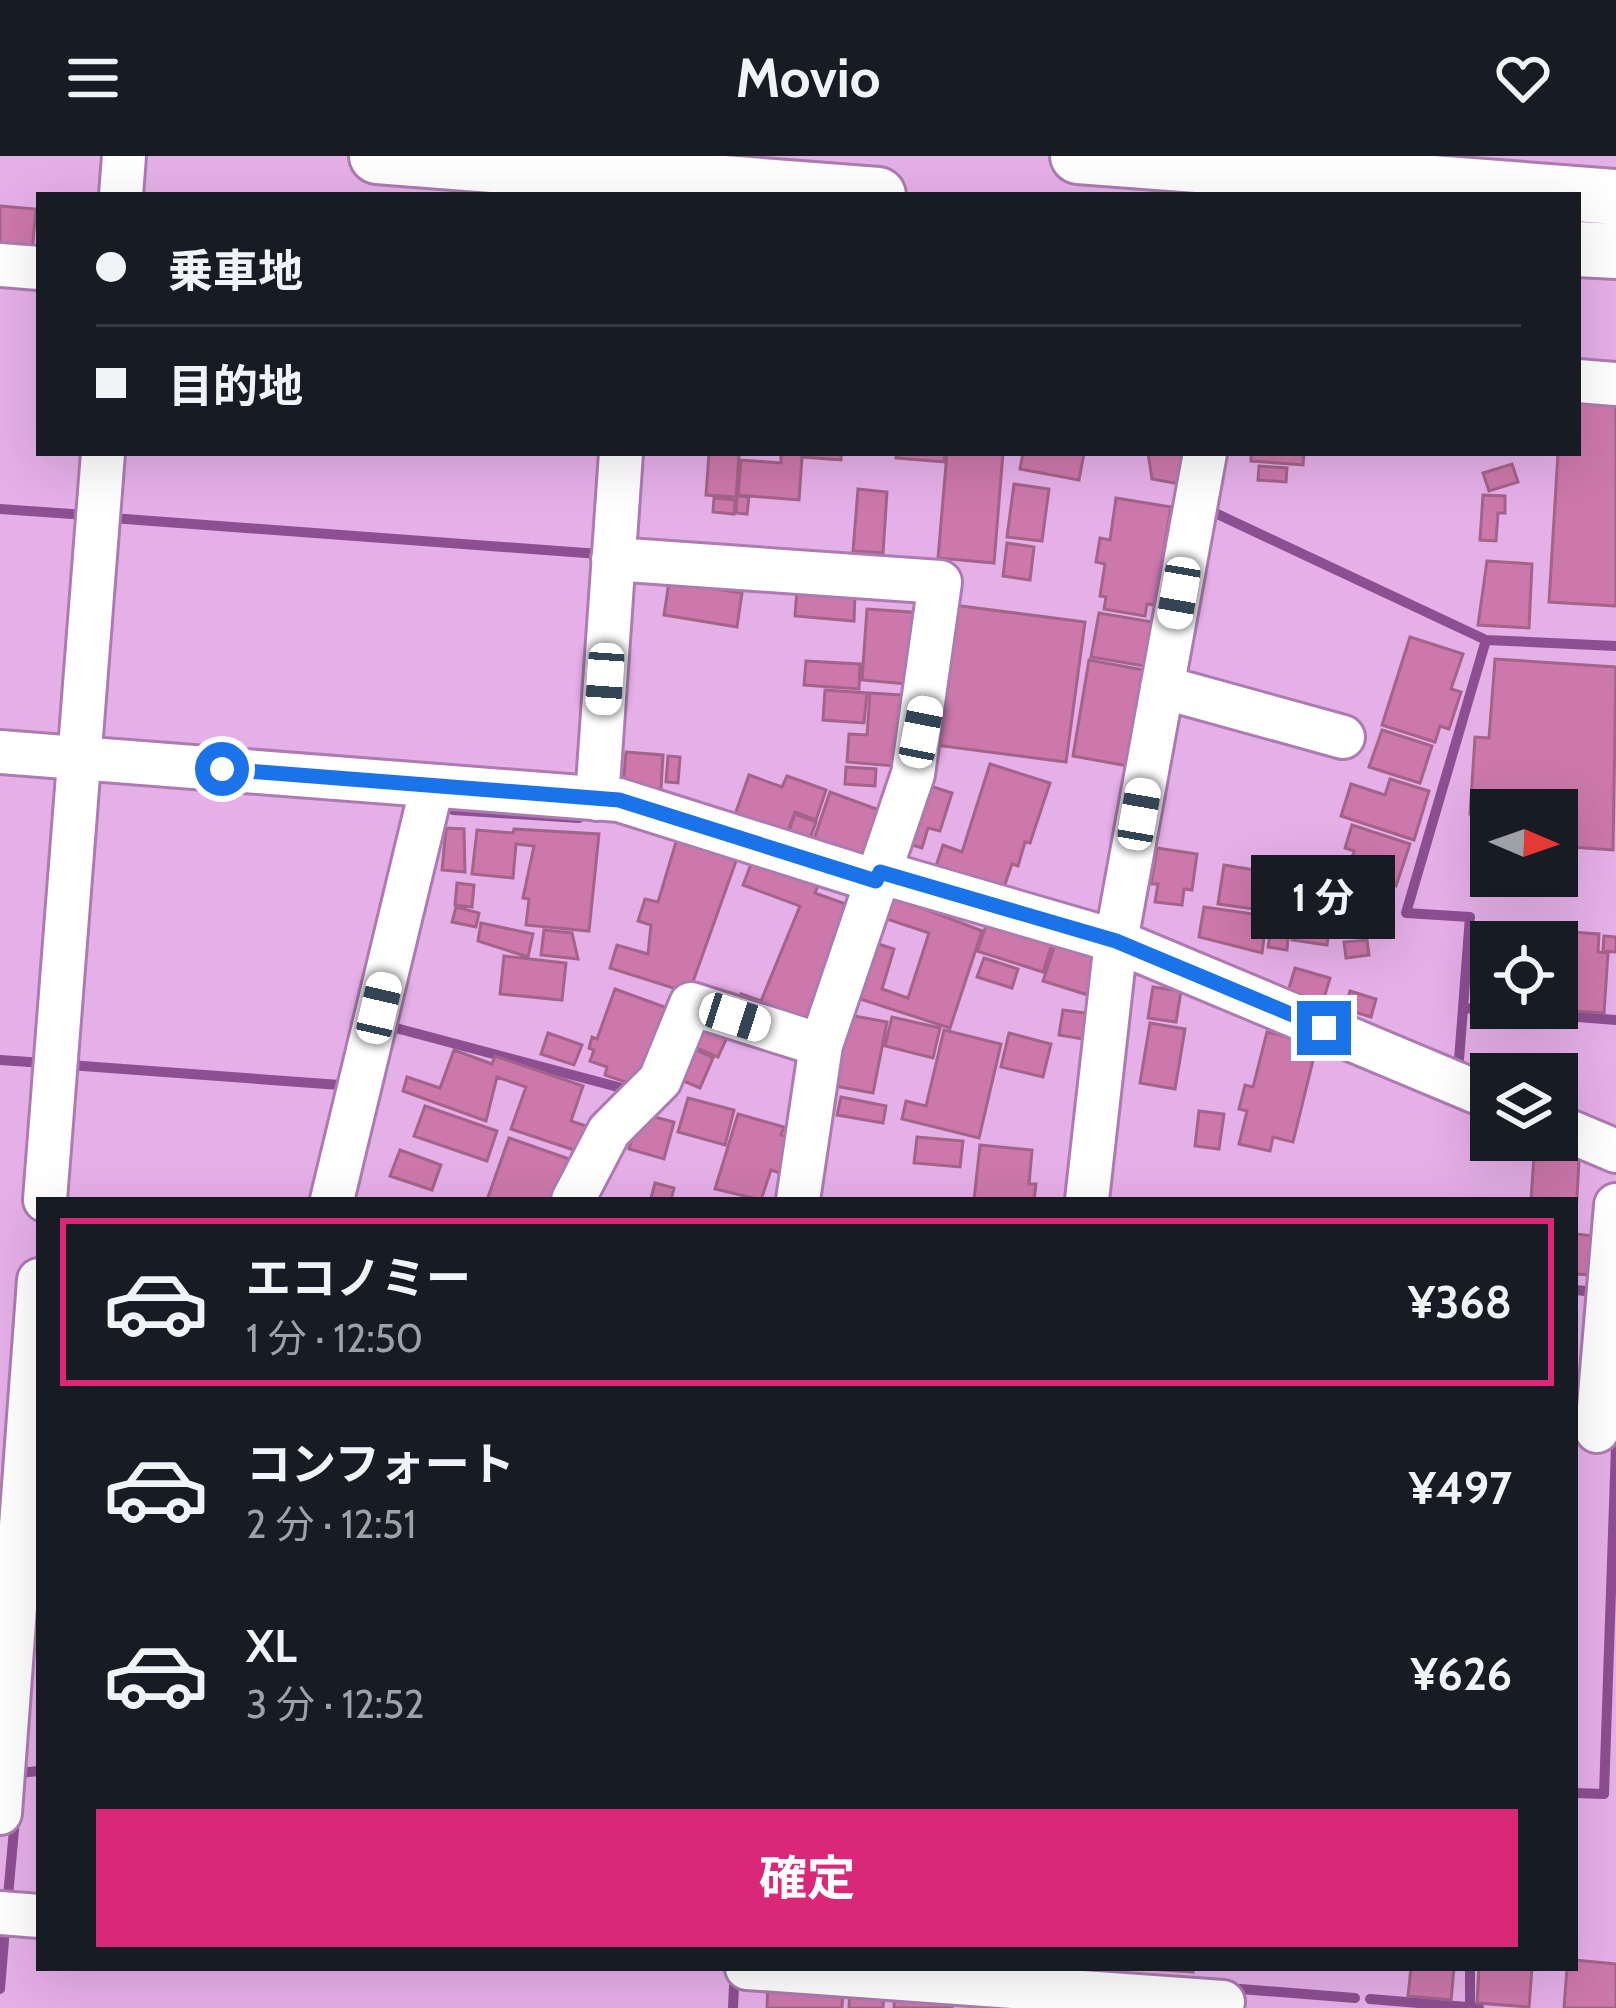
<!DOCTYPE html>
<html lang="ja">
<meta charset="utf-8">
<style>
:root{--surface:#171b24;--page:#20242c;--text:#f1f3f6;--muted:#9ea1a6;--line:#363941;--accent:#db2777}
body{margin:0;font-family:Cabin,"Noto Sans JP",sans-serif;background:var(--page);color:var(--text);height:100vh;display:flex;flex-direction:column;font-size:45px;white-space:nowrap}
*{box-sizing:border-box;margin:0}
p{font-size:39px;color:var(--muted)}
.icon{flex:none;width:66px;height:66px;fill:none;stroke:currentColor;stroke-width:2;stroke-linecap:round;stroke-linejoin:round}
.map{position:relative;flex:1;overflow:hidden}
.panel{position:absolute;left:36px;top:1041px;width:1542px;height:774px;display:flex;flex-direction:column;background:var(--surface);border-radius:0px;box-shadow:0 12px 48px #0002}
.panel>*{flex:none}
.banner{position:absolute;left:36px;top:36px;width:1545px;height:264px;border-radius:0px;box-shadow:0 12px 48px #0002;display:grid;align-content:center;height:264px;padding:0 60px;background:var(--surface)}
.needle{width:78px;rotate:92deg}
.fabs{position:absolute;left:1470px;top:633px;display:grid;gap:24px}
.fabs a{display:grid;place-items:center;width:108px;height:108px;border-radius:0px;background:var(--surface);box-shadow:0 12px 48px #0002;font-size:60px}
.end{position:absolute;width:54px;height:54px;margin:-27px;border:15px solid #1a73e8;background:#fff;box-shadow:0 0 0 6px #fff}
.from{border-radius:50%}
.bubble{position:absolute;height:84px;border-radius:0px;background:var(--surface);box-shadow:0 12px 48px #0002;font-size:39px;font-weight:700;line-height:84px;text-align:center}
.car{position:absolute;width:36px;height:72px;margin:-36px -18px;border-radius:15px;box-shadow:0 0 9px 3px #0007;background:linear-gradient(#fff 24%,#345 0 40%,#fff 0 76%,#345 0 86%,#fff 0)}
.banner b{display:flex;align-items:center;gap:42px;height:114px;font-size:45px}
.banner b+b{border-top:3px solid var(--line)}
.banner i{width:30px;height:30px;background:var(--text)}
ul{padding:21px 0 0;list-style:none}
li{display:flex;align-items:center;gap:36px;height:168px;margin:0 24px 18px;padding:0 36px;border:6px solid transparent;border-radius:0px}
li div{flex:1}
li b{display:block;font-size:45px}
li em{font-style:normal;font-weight:700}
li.current{border-color:var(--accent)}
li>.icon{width:108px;height:108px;stroke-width:1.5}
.button{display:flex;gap:24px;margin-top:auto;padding:24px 60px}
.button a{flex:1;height:138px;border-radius:0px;background:var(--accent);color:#fff;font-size:48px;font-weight:700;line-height:138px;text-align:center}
header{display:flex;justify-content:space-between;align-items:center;height:156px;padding:0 60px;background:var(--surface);font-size:54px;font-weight:700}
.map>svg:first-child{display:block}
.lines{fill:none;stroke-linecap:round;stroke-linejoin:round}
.stream{stroke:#8c4f91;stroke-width:10}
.building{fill:#cc78aa;stroke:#a46389;stroke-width:3}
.minor-casing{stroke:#ad7bb1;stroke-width:48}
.major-casing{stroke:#ad7bb1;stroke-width:60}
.minor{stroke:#fff;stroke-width:42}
.major{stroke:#fff;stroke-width:54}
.route{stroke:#1a73e8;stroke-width:15}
</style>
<header><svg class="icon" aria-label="menu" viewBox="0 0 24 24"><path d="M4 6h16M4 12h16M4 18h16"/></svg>Movio<svg class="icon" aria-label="heart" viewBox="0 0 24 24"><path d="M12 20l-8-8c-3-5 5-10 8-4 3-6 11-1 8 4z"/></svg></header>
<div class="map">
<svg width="1616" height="1852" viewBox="0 0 1616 1852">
<rect width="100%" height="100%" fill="#e5afe8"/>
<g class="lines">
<path class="stream" d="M 0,353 L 86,359
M 1213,356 L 1486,484 L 1616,490
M 112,362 L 599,398
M 453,654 L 579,662
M 1463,852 L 1616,864
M 392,871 L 633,935
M 0,904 L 44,907
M 1459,904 L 1470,761 L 1406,757 L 1486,484
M 69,909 L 340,929
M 1575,1134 L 1596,1136
M 20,1611 L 19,1617 L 39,1615
M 1575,1637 L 1604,1638 L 1616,1290
M 8,1740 L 15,1663
M 0,1833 L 5,1772
M 1240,1833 L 1355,1842
M 1370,1843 L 1479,1852
M 1470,1851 L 1470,1812
M 733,1852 L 734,1830"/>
</g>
<path class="building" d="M 0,50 L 36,53 L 32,96 L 0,93 Z
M 1578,242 L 1616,245 L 1616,450 L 1549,446 L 1558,297 L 1578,297 Z
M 709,297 L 739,299 L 736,341 L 706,339 Z
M 781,297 L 841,297 L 841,304 L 802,301 L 799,344 L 738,339 L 741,304 L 781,307 Z
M 897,297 L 945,297 L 944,306 L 896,302 Z
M 947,297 L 1003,297 L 994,407 L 938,402 Z
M 1023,297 L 1084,297 L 1079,324 L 1020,313 Z
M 1148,297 L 1185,297 L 1180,328 L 1152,323 Z
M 1251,297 L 1304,297 L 1303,309 L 1251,305 Z
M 1512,308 L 1518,326 L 1489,335 L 1483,317 Z
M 1259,310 L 1287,312 L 1286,326 L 1258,324 Z
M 1014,328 L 1049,333 L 1042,385 L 1007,381 Z
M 858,333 L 887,336 L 883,397 L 853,395 Z
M 1483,339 L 1505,340 L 1505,357 L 1498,357 L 1496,385 L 1480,384 Z
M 737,340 L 749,341 L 747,358 L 736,357 Z
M 714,342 L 735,344 L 734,358 L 713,356 Z
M 1116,342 L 1171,351 L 1155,449 L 1147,448 L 1145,460 L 1104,453 L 1106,441 L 1100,440 L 1105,408 L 1096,406 L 1100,382 L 1110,384 Z
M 1007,387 L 1034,391 L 1030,424 L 1003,420 Z
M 1487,405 L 1532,408 L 1529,472 L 1478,469 Z
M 669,426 L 742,437 L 737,471 L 664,459 Z
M 797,433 L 855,437 L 854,465 L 795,460 Z
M 953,449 L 1085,466 L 1066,606 L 935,589 Z
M 867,453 L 924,457 L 919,529 L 862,524 Z
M 1099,457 L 1152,466 L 1145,510 L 1091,501 Z
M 1410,481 L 1463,498 L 1451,533 L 1461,536 L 1449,573 L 1440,570 L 1435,586 L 1382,569 Z
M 1495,503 L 1616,511 L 1613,694 L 1557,690 L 1557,654 L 1491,654 L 1491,686 L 1483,685 L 1484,659 L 1470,658 L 1475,581 L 1489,582 Z
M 1089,504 L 1144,514 L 1128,610 L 1073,600 Z
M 806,505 L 860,508 L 859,533 L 804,529 Z
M 825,534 L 867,537 L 864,567 L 823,564 Z
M 870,537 L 917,540 L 906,611 L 847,606 L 849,578 L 867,579 Z
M 1382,574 L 1432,590 L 1420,627 L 1369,611 Z
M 626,596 L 663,599 L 661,633 L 623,630 Z
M 668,600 L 680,601 L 678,627 L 666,626 Z
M 990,608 L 1050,627 L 1030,687 L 1025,686 L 1018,710 L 1012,708 L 1002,737 L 936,710 L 943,689 L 962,696 Z
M 846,611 L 876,613 L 875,630 L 845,628 Z
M 749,619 L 782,631 L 787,620 L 826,634 L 816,664 L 795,656 L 784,685 L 732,667 Z
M 1390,623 L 1429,635 L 1414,684 L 1341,660 L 1351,628 L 1385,639 Z
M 921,627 L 952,637 L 940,675 L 928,672 L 922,692 L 902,686 Z
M 830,636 L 893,659 L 869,707 L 813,686 Z
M 795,658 L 816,666 L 806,693 L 785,686 Z
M 1352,669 L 1410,688 L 1396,730 L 1348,715 L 1354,695 L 1345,692 Z
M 446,672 L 464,673 L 465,716 L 442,714 Z
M 514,673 L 599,678 L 589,775 L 526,769 L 529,743 L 523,742 L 534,690 L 516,688 L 513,722 L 472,718 L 477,674 L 513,677 Z
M 679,676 L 740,694 L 689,837 L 610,812 L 617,789 L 648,798 L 651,769 L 638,765 L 645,743 L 658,746 Z
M 1157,692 L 1197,698 L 1192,734 L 1184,733 L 1182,749 L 1155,746 L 1158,728 L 1151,728 Z
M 756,695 L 822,720 L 815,737 L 854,751 L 803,870 L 735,852 L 741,838 L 761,845 L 800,750 L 743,729 Z
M 1224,709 L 1273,717 L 1268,755 L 1218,748 Z
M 1300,724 L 1335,730 L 1327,789 L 1292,784 Z
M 457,727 L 474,729 L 472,751 L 455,749 Z
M 891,740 L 982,775 L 950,872 L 851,840 L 869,785 L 894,793 L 882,833 L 908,842 L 929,777 L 884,762 Z
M 456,751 L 479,757 L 476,771 L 452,766 Z
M 1204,751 L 1267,760 L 1262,797 L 1199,781 Z
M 481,767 L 533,778 L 528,801 L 478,785 Z
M 987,767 L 1052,788 L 1043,816 L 977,795 Z
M 544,774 L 572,777 L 578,803 L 541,799 Z
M 1542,774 L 1599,778 L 1598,796 L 1608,797 L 1604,857 L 1546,853 L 1557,852 L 1557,786 L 1541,786 Z
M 1477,776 L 1498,777 L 1491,794 L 1476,793 Z
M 1270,779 L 1288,782 L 1287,794 L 1268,791 Z
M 1604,780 L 1616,781 L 1616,796 L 1603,795 Z
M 1367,784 L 1369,799 L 1346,802 L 1344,786 Z
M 1055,789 L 1099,803 L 1088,839 L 1043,825 Z
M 504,800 L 566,807 L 562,844 L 500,838 Z
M 984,802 L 1018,813 L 1012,832 L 977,821 Z
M 1295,812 L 1330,822 L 1321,852 L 1286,842 Z
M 1153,831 L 1181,835 L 1176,866 L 1148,862 Z
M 615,833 L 667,852 L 642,924 L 631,928 L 605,919 L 607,911 L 590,905 L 594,894 L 589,892 L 592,881 L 597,883 Z
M 1350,835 L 1376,843 L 1371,861 L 1345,853 Z
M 1063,854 L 1093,858 L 1089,884 L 1059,879 Z
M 849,859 L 887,866 L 873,937 L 835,930 Z
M 892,861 L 940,872 L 933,902 L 885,890 Z
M 698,866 L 728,879 L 718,901 L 689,889 Z
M 1150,867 L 1185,873 L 1175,933 L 1140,927 Z
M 944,874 L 1001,888 L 979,982 L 902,963 L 906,945 L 926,950 Z
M 1267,876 L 1317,888 L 1293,986 L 1273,981 L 1270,995 L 1239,988 L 1247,955 L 1239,953 L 1245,929 L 1253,931 Z
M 548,877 L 582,889 L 574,909 L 541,898 Z
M 1009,877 L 1051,888 L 1043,921 L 1001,911 Z
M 688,890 L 713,902 L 700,932 L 674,921 Z
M 454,894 L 492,908 L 495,900 L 583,930 L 571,965 L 589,971 L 580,996 L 511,973 L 526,931 L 497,921 L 486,965 L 403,935 L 407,921 L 440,932 Z
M 841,941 L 886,950 L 883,967 L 837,959 Z
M 688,942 L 734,954 L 725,989 L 678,976 Z
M 425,950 L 497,975 L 487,1005 L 414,980 Z
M 1199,955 L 1224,958 L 1219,993 L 1195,990 Z
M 639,957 L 674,966 L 664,1003 L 629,993 Z
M 738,958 L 784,971 L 781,979 L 791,982 L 780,1017 L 771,1014 L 761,1044 L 715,1033 Z
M 917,981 L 963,985 L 960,1011 L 914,1007 Z
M 509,982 L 569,1003 L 552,1044 L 487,1044 Z
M 980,989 L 1032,994 L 1029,1028 L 1036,1028 L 1034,1044 L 974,1044 Z
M 400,994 L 441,1009 L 432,1034 L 390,1020 Z
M 1534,1000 L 1579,1004 L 1576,1058 L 1575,1044 L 1531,1044 Z
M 655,1027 L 674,1032 L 671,1044 L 651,1042 Z
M 1575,1078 L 1595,1080 L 1593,1119 L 1575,1118 Z
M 1575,1804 L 1616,1808 L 1616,1852 L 1564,1852 L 1567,1812 L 1575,1812 Z
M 1131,1812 L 1193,1812 L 1193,1816 Z
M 1411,1812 L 1454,1812 L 1451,1844 L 1408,1840 Z
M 1479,1812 L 1532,1812 L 1529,1851 L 1477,1847 Z
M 768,1825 L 843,1830 L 842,1852 L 767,1852 Z
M 850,1833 L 884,1835 L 883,1852 L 849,1852 Z
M 895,1835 L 953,1839 L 952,1852 L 894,1852 Z"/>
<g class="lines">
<g class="minor-casing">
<path id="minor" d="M 121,39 L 124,0
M 0,109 L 39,112
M 1578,225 L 1616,228
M 613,403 L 940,426 L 913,618 L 821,889 L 798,1044
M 1162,531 L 1343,581
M 0,596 L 619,644 L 876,725
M 597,643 L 621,297
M 879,716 L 1116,785 L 1491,942
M 1557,970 L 1616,995
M 45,1044 L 103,297
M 332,1044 L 431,634
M 573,1044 L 609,975 L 660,924 L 691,848 L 821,889
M 1087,1044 L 1116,785 L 1205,297
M 1597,1275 L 1616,1049
M 0,1657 L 39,1124
M 0,1757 L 39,1760
M 747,1812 L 1223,1846"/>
</g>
<g class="major-casing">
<path id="major" d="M 377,0 L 878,39
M 1078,0 L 1616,41
M 1578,93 L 1616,95"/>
</g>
<use href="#minor" class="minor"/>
<use href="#major" class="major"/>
</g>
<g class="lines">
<path class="route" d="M 222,613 L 619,644 L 876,725 L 880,716 L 1116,785 L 1324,872"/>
</g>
</svg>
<div class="fabs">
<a><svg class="needle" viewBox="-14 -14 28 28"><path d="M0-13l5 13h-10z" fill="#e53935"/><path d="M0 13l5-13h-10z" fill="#9ea1a6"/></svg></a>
<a><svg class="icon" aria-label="locate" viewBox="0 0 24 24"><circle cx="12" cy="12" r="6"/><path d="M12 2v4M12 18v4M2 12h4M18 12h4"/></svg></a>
<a><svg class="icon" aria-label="layers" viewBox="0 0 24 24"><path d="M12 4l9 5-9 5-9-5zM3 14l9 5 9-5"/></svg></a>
</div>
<i class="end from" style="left:222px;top:613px"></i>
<i class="end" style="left:1324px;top:872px"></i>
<div class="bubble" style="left:1251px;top:699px;width:144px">1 分</div>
<i class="car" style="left:1179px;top:437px;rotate:190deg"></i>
<i class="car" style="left:605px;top:523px;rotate:184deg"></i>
<i class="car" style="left:921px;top:576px;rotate:11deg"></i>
<i class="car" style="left:1139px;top:658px;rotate:10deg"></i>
<i class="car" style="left:379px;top:852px;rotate:13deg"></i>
<i class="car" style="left:735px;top:861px;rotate:108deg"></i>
<div class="banner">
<b><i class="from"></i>乗車地</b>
<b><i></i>目的地</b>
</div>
<section class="panel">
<ul>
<li class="current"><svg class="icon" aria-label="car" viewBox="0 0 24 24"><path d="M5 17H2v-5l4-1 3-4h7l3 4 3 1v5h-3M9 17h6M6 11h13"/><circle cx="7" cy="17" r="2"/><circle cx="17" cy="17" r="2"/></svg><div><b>エコノミー</b><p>1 分 · 12:50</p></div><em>¥368</em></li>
<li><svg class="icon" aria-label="car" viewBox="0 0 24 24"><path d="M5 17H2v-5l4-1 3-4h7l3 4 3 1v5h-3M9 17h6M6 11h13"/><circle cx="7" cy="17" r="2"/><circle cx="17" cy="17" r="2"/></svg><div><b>コンフォート</b><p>2 分 · 12:51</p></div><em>¥497</em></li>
<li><svg class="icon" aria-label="car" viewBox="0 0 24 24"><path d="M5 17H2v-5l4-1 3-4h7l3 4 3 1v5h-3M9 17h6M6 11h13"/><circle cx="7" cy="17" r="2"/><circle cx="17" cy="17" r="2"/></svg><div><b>XL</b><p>3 分 · 12:52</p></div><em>¥626</em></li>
</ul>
<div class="button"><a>確定</a></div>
</section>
</div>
